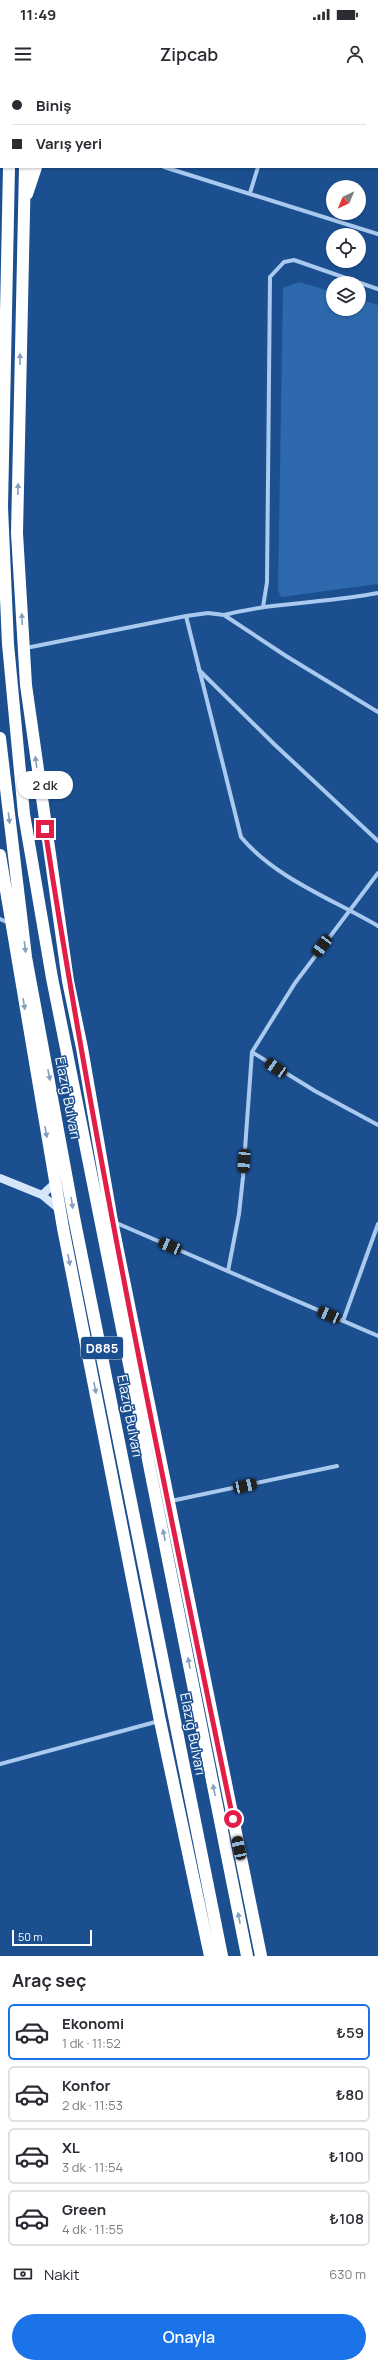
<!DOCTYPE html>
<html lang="tr">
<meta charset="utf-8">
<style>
:root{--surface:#fff;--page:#f7f7f7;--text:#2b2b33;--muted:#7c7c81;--line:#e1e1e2;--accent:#1a73e8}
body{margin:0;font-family:Manrope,sans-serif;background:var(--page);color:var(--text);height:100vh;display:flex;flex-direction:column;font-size:15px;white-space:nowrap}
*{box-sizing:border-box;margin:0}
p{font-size:13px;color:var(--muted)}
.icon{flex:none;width:22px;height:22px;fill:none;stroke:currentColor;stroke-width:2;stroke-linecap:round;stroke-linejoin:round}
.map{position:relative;height:1876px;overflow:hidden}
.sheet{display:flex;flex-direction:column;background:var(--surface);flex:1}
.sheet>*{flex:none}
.banner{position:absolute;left:0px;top:0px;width:378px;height:88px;box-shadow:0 1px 3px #0004;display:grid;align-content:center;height:88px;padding:0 12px;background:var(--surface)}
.needle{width:26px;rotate:224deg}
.fabs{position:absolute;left:326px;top:100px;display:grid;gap:8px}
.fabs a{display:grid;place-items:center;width:40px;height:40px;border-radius:50%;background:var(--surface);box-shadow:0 1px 3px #0004;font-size:20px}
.scale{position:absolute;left:12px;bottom:10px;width:80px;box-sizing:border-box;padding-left:4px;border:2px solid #fff;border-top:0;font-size:11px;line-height:14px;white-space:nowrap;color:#fff;-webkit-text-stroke:3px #1b4f8f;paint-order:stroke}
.end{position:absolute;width:18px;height:18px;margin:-9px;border:5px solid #e11d48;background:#fff;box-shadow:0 0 0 2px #fff}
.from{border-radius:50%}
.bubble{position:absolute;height:28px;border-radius:14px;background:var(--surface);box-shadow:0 1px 3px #0004;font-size:13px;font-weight:600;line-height:28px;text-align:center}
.car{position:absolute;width:12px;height:24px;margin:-12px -6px;border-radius:5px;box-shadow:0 0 3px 1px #0007;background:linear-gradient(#222 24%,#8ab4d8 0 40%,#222 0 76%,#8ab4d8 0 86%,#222 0)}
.banner b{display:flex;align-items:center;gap:14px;height:38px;font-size:15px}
.banner b+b{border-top:1px solid var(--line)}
.banner i{width:10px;height:10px;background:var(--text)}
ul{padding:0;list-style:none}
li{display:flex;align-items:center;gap:12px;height:56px;margin:0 8px 6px;padding:0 4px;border:2px solid var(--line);border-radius:6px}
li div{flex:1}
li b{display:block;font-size:15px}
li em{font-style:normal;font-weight:600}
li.active{border-color:var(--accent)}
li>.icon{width:36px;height:36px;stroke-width:1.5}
h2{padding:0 12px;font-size:18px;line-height:48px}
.pay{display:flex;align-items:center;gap:10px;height:44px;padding:0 12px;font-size:15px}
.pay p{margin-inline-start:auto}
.action{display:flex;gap:8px;margin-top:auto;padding:8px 12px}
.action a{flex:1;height:46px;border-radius:24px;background:var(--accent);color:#fff;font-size:16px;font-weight:600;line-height:46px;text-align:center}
.status{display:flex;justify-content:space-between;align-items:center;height:28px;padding:0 20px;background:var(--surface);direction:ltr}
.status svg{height:11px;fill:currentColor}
header{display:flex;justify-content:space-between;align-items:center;height:52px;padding:0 12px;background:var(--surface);font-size:18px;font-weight:600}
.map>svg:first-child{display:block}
.green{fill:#2e69ad}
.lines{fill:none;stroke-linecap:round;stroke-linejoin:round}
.street{stroke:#a9c9ee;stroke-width:4}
.secondary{stroke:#d6e6fa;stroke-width:8}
.highway{stroke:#fff;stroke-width:12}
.oneway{fill:#829ec1}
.route{stroke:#e11d48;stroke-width:5}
.labels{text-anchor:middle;stroke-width:3;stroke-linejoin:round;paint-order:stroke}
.shield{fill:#1b4f8f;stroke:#bbcadd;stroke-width:1}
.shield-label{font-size:13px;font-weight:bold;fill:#fff}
.street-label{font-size:14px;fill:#fff;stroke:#1b4f8f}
</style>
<div class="status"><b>11:49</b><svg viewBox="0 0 49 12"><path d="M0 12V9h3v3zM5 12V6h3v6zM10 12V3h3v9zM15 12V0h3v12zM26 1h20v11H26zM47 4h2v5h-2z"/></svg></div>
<header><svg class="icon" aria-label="menu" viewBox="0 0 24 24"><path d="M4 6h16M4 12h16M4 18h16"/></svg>Zipcab<svg class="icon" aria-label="person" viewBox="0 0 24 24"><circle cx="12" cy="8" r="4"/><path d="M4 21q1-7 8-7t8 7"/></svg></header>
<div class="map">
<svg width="378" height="1876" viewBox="0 0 378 1876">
<rect width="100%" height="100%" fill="#1b4f8f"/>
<path class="green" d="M 299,202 L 333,212 L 333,229 L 359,229 L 359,219 L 378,225 L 378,504 L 281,517 L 278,510 L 283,208 Z"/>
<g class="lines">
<path class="street" d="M 96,0 L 100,1
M 363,0 L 365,1
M 348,1 L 348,0
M 377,7 L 378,7
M 377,82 L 378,83
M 164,87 L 378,154
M 250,113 L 258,87
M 263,527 L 267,502 L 270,197 L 284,182 L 294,180 L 378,209
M 224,535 C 274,522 327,523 378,513
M 186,536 L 241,757 C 275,798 332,819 378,846
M 26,568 L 186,536 L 208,533 L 224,535 L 286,576 L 378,632
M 199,590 L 274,664 L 378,761
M 0,839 L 9,843
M 252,972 L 315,1011 L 378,1045
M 114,1142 L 378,1256
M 228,1191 L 239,1134 L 243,1097 L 252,972 L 295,903 L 378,793
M 343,1241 L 378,1144
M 171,1421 L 337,1386
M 0,1684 L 159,1641"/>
<path class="secondary" d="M 0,1098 L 42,1115 L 60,1130
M 42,1115 L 55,1103"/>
<path class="highway" d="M 36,0 L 36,1
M 12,1 L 12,0
M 9,87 L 2,427 L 8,564 L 24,734 L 52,898 L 247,1876
M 25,87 L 17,453 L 26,605 L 68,901 L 82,968 L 112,1141 L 261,1876
M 27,114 L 36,87
M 0,658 L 26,877 L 74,1137 L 222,1876
M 0,775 L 63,1148 L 160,1641 L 210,1876"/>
</g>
<defs><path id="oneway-solid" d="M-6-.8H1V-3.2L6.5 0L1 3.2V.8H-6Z"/></defs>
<g class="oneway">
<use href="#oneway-solid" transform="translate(20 279) rotate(-89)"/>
<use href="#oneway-solid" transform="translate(18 409) rotate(-89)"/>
<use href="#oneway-solid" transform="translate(22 539) rotate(-93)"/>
<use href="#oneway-solid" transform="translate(36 682) rotate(-98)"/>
<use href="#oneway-solid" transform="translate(9 738) rotate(83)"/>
<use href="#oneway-solid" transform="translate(25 867) rotate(83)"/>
<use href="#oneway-solid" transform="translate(24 924) rotate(81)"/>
<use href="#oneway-solid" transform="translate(49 995) rotate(79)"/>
<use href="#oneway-solid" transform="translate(46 1052) rotate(80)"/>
<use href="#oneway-solid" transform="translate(72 1123) rotate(81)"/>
<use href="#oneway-solid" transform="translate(69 1180) rotate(79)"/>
<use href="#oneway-solid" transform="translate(95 1308) rotate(79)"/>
<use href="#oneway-solid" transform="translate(164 1455) rotate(-101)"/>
<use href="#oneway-solid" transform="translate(189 1583) rotate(-101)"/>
<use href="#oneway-solid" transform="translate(214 1710) rotate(-101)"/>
<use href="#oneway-solid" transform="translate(239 1838) rotate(-101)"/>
</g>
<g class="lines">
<path class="route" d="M 45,749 C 96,1081 165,1410 233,1739"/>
</g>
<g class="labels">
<rect class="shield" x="81" y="1257" width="42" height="22" rx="3"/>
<g class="shield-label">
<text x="102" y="1273">D885</text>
</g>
<g class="street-label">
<text transform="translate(68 1018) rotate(79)" y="5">Elazığ Bulvarı</text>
<text transform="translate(130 1336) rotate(79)" y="5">Elazığ Bulvarı</text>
<text transform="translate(193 1654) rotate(79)" y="5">Elazığ Bulvarı</text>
</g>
</g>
</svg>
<div class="fabs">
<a><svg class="needle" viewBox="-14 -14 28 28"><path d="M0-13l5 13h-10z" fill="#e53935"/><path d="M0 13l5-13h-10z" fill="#7c7c81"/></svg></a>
<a><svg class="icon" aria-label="locate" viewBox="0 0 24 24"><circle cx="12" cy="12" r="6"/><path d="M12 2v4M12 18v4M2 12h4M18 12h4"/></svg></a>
<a><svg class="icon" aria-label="layers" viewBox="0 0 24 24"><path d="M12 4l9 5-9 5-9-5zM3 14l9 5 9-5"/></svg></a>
</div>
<div class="scale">50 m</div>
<i class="end from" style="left:233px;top:1739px"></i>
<i class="end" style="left:45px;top:749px"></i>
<div class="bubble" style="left:17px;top:691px;width:56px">2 dk</div>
<i class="car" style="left:322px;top:866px;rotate:217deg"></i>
<i class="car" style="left:276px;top:988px;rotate:304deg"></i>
<i class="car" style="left:244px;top:1081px;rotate:184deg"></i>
<i class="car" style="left:170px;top:1166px;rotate:293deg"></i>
<i class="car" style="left:329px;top:1235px;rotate:293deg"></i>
<i class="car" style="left:245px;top:1406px;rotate:78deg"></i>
<i class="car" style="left:239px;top:1768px;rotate:348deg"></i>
<div class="banner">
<b><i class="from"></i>Biniş</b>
<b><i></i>Varış yeri</b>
</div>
</div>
<section class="sheet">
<h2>Araç seç</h2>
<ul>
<li class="active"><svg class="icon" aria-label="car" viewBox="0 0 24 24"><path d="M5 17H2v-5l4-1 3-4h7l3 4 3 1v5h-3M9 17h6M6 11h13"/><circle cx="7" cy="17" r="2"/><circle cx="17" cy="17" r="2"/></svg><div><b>Ekonomi</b><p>1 dk · 11:52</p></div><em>₺59</em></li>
<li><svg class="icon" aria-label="car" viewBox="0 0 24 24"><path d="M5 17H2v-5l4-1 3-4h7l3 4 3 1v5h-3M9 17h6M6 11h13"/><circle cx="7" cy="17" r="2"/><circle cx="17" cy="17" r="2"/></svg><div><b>Konfor</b><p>2 dk · 11:53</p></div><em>₺80</em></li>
<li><svg class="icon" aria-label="car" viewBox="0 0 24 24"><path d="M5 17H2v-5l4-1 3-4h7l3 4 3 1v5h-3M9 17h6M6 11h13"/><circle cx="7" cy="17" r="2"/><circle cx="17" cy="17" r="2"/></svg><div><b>XL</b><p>3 dk · 11:54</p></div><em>₺100</em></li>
<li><svg class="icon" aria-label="car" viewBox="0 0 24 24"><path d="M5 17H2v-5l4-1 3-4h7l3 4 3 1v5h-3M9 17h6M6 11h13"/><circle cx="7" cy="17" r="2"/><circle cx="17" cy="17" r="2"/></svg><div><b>Green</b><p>4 dk · 11:55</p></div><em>₺108</em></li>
</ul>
<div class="pay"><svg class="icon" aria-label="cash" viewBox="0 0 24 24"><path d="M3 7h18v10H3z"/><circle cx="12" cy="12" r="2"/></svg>Nakit<p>630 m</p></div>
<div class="action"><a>Onayla</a></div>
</section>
